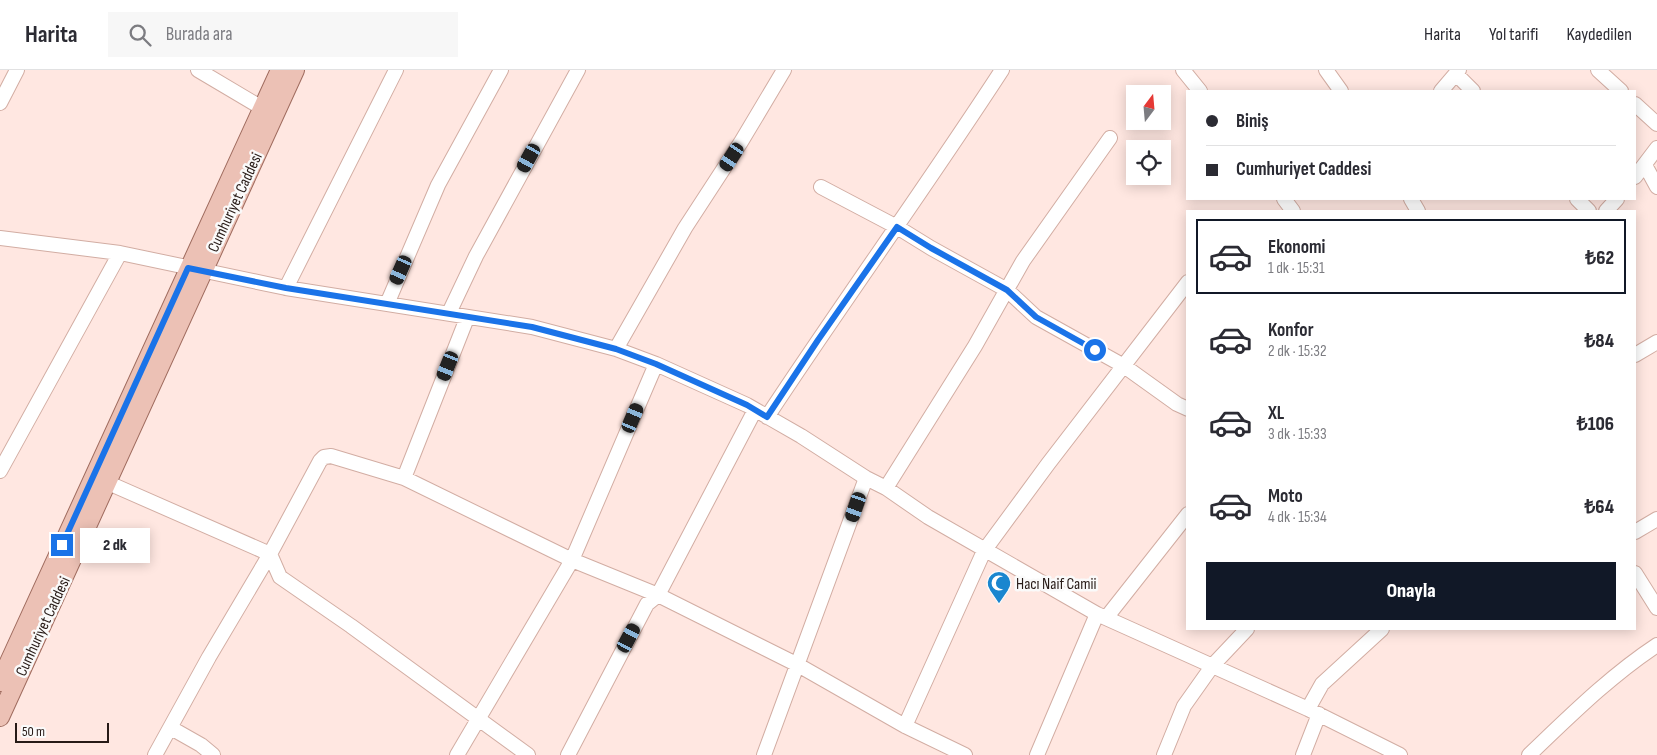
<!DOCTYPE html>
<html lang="tr">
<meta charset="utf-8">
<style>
:root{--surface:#fff;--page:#f7f7f7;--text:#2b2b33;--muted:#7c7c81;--line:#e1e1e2;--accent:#111827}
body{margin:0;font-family:"Sofia Sans Condensed",sans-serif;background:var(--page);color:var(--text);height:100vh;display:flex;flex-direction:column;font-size:19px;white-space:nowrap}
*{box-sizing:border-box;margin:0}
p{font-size:16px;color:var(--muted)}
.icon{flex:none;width:28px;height:28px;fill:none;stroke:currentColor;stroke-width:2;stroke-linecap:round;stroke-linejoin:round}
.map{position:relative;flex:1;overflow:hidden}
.drawer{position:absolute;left:1186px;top:140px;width:450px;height:420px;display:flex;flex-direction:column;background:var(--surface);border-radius:0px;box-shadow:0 2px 12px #0003}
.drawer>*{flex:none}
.banner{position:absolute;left:1186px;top:20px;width:450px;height:110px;border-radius:0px;box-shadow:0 2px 12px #0003;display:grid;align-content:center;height:110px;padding:0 20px;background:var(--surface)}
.needle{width:32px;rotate:16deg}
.fabs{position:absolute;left:1126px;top:15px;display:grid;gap:10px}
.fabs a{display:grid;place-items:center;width:45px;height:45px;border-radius:0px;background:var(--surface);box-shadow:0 2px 12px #0003;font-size:25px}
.scale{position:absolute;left:15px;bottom:12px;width:94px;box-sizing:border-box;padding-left:5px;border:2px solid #271a16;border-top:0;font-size:14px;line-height:18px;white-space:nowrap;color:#271a16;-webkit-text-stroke:4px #fafafa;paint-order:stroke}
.end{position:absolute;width:22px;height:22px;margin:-11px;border:6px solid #1a73e8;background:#fff;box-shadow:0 0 0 2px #fff}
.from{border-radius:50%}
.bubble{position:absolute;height:35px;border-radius:0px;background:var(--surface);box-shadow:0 2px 12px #0003;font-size:16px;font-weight:800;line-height:35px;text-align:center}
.car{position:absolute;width:15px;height:30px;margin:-15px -8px;border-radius:6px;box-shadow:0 0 4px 1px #0007;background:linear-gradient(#222 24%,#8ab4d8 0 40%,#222 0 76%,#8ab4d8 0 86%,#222 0)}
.banner b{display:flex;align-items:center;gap:18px;height:48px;font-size:19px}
.banner b+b{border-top:1px solid var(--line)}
.banner i{width:12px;height:12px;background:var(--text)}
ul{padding:9px 0 0;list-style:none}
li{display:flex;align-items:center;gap:15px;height:75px;margin:0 10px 8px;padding:0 10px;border:2px solid transparent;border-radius:0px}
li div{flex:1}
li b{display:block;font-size:19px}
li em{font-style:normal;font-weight:800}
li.current{border-color:var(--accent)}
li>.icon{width:45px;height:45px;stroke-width:1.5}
.button{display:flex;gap:10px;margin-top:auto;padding:10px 20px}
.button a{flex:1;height:58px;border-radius:0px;background:var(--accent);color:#fff;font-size:20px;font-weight:800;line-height:58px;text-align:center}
header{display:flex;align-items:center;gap:30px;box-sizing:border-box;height:70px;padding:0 25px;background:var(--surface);border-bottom:1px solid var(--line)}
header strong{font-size:24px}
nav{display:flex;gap:28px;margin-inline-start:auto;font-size:18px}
.search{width:350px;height:45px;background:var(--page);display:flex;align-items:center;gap:12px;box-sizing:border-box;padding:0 18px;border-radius:0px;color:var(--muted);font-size:19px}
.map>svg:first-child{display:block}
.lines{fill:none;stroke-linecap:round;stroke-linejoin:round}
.minor-casing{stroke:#d2ada3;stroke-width:16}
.major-casing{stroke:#9f6b5e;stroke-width:20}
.minor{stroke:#fff;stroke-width:14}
.major{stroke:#ecc1b5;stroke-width:18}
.route{stroke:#1a73e8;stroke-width:6}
.labels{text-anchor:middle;stroke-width:5;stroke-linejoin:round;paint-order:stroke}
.street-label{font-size:16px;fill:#271a16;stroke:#fafafa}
.poi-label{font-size:16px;fill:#271a16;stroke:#fafafa;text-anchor:start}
</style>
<header>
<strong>Harita</strong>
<div class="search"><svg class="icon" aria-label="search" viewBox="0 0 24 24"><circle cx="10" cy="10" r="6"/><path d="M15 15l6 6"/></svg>Burada ara</div>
<nav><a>Harita</a><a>Yol tarifi</a><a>Kaydedilen</a></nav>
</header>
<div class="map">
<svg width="1657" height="685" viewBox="0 0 1657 685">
<rect width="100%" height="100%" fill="#ffe7e1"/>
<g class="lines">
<g class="minor-casing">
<path id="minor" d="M 198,0 L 262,38
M 1183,0 L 1200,21
M 1326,0 L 1341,21
M 1598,0 L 1621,21
M 1456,4 L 1473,21
M 1441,21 L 1459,0
M 0,33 L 17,0
M 1635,34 L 1657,54
M 1645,95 L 1657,117
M 1635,107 L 1657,78
M 821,117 L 897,157 L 931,178 L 1007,220 L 1036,247 L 1124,296 L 1177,334 L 1188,339
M 1284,129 L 1293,141
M 1411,129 L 1418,141
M 1577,129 L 1589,141
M 1606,141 L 1617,129
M 0,168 L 120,183 L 286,218 L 532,257 L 616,279 L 656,294 L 747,335 L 801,366 L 866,408 L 886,418 L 928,447 L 1097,544 L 1308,639 L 1400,685
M 286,218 L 396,0
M 387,234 L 438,115 L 501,0
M 449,243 L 476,186 L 578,0
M 616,279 L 685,158 L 741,72 L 784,0
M 1635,285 L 1657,272
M 767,347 C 844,230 926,117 1002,0
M 0,401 L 120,183
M 97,408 L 270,484 L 280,507 L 351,556 L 528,685
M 404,408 L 467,248
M 886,418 L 975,276 L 1023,191 L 1110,68
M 1635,462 L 1657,449
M 1635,503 L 1657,538
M 1106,548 L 1188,444
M 1308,639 L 1322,614 L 1382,559
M 905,656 L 984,481 L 1048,394 L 1188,212
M 171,658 L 201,675 L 213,685
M 155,685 L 209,587 L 270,484 L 320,391 L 324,387 L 331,386 L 404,408 L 572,490 L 658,525 L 798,595 L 905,656 L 965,685
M 457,685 L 572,490 L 656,294
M 568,685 L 647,534 L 658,525 L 755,340
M 764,685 L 866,408
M 1037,685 L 1097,544
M 1164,685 L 1184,636 L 1213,595 L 1247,559
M 1303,685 L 1319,644
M 1529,685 C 1570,646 1610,606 1657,575"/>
</g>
<g class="major-casing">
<path id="major" d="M 0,612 L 280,0
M 0,647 L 295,0"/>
</g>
<use href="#minor" class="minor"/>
<use href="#major" class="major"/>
</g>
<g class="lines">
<path class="route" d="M 62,475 L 188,198 L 286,218 L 532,257 L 616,279 L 656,294 L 747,335 L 767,347 L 818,270 L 897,157 L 931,178 L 1007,220 L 1036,247 L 1095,280"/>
</g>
<defs>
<g id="mosque-pin" transform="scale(1.25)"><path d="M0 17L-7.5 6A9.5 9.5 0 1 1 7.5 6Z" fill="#1a86cf" stroke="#fafafa"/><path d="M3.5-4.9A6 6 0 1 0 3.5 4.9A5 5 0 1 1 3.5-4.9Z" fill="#fff"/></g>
</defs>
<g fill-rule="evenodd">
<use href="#mosque-pin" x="999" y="513"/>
</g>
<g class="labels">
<g class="street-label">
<text transform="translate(234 132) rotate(-65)" y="6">Cumhuriyet Caddesi</text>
<text transform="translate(42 556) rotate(-65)" y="6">Cumhuriyet Caddesi</text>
</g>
<g class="poi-label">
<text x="1016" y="519">Hacı Naif Camii</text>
</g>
</g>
</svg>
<div class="fabs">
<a><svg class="needle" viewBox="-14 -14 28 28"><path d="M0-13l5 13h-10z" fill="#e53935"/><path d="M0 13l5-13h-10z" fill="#7c7c81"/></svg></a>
<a><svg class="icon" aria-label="locate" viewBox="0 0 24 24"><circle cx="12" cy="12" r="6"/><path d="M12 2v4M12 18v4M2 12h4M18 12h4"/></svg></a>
</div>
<div class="scale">50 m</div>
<i class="end from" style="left:1095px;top:280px"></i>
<i class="end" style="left:62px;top:475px"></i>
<div class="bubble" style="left:80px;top:458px;width:70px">2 dk</div>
<i class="car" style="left:732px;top:87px;rotate:213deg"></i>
<i class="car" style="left:529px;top:88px;rotate:209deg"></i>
<i class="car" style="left:401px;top:200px;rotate:204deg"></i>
<i class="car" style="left:448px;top:296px;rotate:202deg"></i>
<i class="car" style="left:633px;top:348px;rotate:23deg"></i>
<i class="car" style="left:856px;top:437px;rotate:199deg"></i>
<i class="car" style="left:629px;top:568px;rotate:28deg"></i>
<div class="banner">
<b><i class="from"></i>Biniş</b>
<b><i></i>Cumhuriyet Caddesi</b>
</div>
<section class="drawer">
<ul>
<li class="current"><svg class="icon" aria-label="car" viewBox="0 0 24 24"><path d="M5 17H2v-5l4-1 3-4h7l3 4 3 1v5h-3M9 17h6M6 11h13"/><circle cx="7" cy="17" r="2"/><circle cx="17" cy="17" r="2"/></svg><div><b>Ekonomi</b><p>1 dk · 15:31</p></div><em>₺62</em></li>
<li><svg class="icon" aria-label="car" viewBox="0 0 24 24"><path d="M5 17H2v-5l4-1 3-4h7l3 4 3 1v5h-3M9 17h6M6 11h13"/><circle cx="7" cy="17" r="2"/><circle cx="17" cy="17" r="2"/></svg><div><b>Konfor</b><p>2 dk · 15:32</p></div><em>₺84</em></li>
<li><svg class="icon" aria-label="car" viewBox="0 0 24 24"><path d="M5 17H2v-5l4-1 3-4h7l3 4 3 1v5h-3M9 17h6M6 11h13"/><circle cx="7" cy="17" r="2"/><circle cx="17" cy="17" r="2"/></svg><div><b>XL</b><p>3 dk · 15:33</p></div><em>₺106</em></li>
<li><svg class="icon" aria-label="car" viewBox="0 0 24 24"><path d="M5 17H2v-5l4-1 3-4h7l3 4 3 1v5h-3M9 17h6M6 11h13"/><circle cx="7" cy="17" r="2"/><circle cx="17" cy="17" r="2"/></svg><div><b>Moto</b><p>4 dk · 15:34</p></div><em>₺64</em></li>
</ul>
<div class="button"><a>Onayla</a></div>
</section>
</div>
